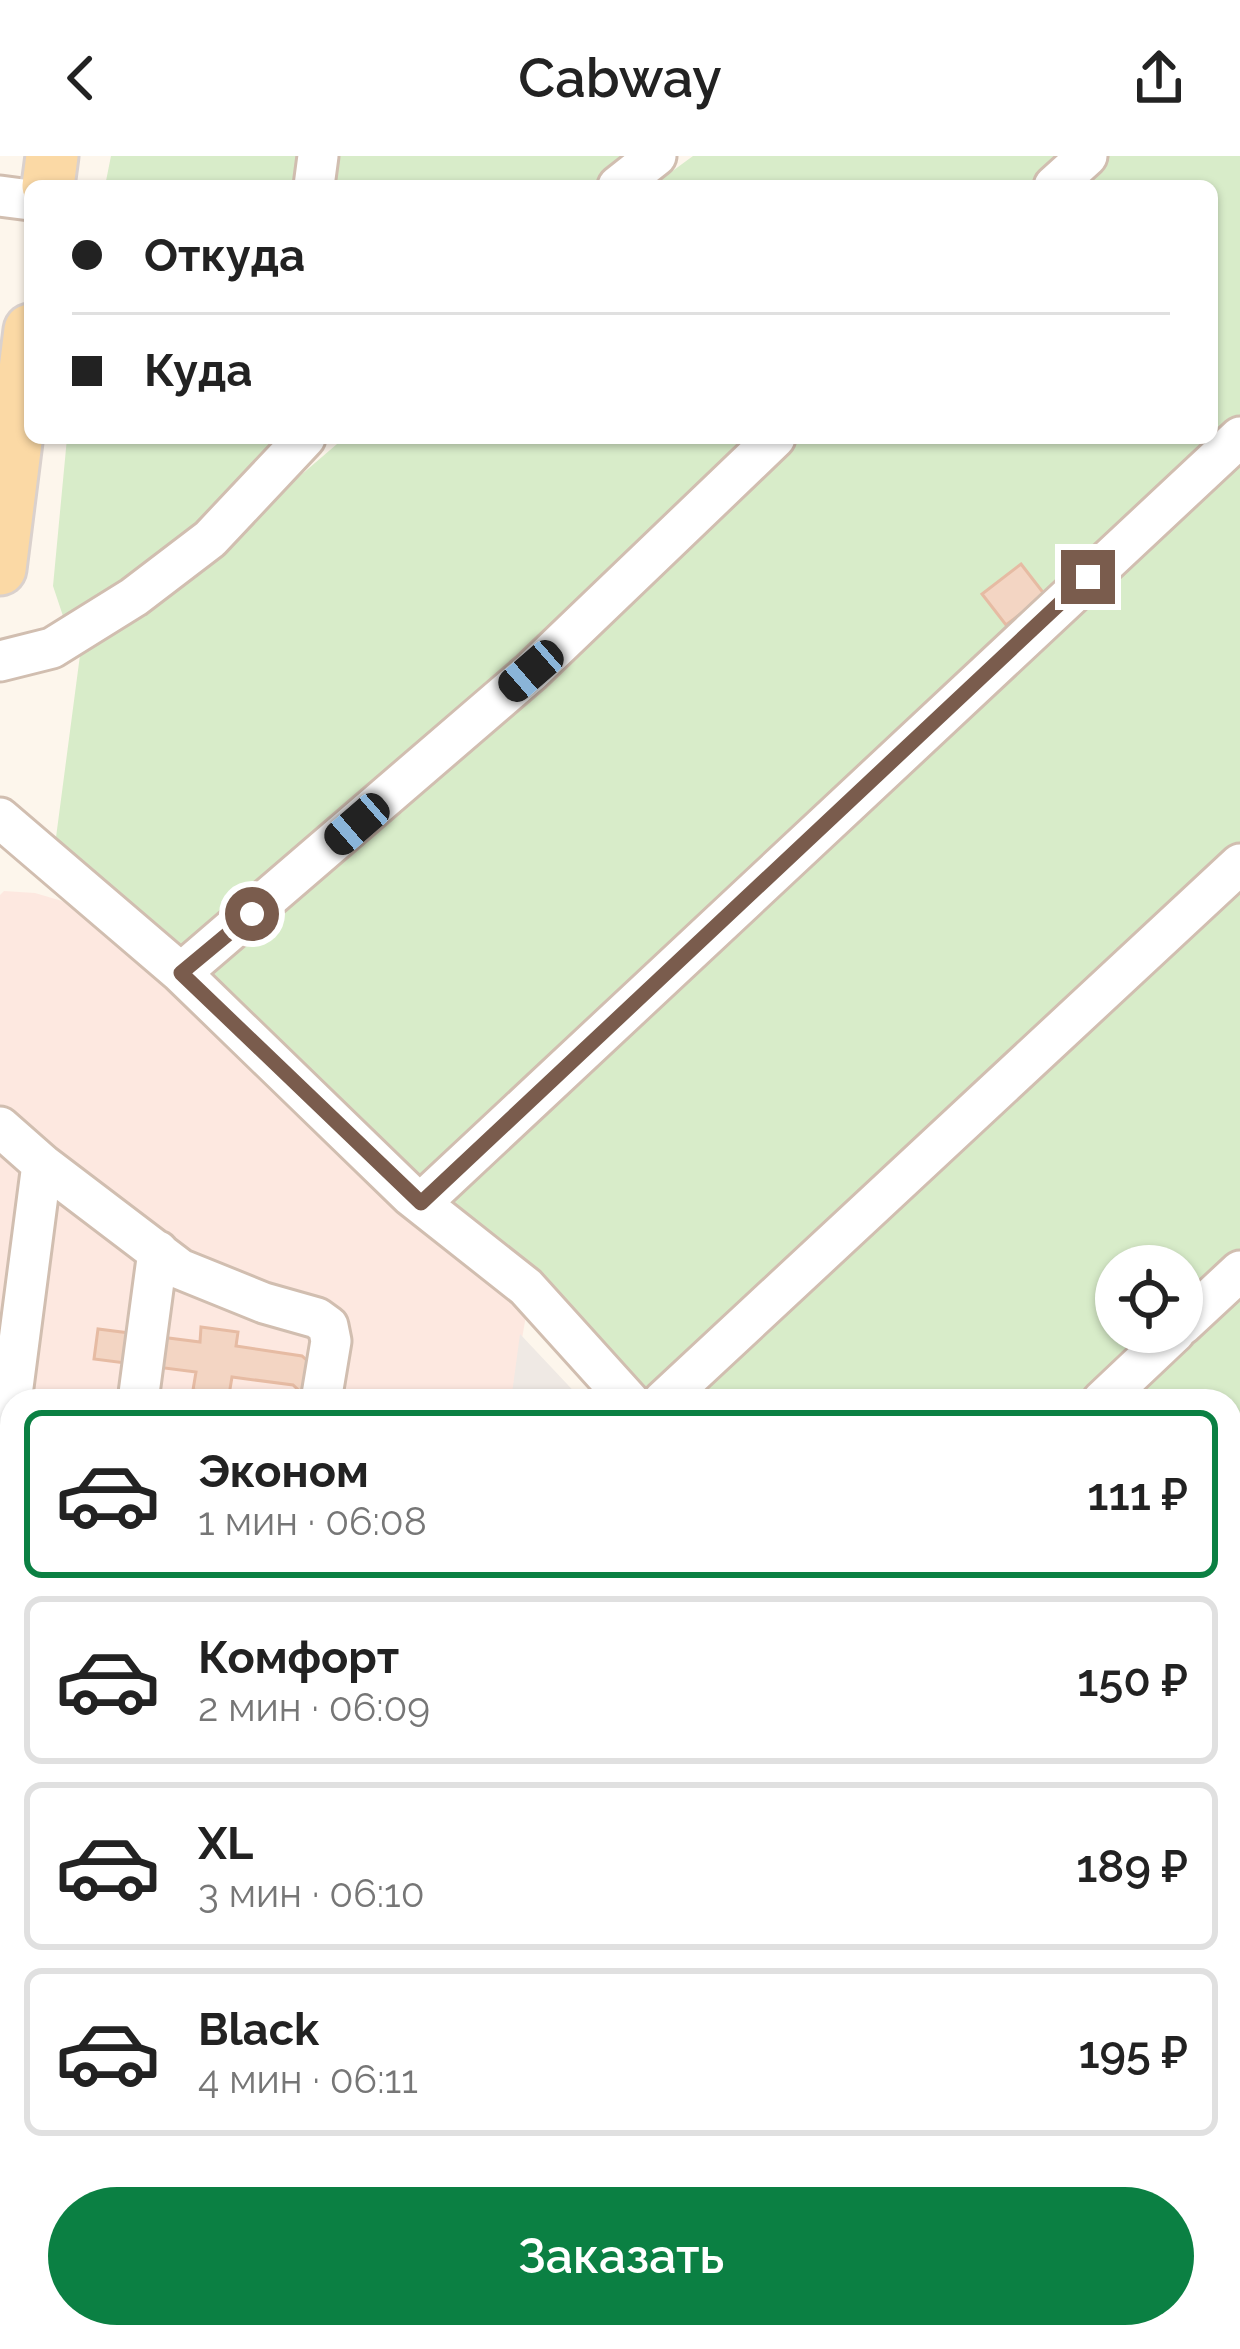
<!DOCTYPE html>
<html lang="ru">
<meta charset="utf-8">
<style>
:root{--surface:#fff;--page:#f6f6f6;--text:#222;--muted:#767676;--line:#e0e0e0;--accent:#0b8043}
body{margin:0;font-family:Raleway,sans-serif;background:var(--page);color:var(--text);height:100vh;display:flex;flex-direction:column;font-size:45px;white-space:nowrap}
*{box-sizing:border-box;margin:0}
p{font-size:39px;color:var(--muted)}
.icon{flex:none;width:66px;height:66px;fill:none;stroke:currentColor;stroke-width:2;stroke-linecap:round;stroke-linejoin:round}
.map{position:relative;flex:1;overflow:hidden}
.panel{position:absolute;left:0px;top:1233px;width:1242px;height:960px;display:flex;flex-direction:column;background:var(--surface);border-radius:36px 36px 0 0;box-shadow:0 3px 9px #0004}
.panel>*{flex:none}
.hud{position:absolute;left:24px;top:24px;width:1194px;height:264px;border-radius:18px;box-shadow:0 3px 9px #0004;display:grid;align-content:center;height:264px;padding:0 48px;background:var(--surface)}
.fabs{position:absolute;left:1095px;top:1089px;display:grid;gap:24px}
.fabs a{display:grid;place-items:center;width:108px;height:108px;border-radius:50%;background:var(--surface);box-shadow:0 3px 9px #0004;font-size:60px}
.end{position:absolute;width:54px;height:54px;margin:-27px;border:15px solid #7a5c4d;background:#fff;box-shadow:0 0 0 6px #fff}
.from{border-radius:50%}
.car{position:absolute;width:36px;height:72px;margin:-36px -18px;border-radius:15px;box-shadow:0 0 9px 3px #0007;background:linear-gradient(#222 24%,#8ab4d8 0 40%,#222 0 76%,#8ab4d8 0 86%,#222 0)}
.hud b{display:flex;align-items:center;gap:42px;height:114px;font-size:45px}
.hud b+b{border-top:3px solid var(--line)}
.hud i{width:30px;height:30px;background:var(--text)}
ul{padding:21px 0 0;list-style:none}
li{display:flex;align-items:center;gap:36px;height:168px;margin:0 24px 18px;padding:0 24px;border:6px solid var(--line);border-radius:18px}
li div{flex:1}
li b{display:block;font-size:45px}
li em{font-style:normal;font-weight:600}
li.current{border-color:var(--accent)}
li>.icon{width:108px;height:108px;stroke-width:1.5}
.button{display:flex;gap:24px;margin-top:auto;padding:24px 48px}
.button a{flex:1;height:138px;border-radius:72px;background:var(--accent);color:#fff;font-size:48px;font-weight:600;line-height:138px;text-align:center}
header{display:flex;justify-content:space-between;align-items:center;height:156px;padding:0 48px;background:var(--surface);font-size:54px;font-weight:600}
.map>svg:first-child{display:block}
.commercial{fill:#fde8e0}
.industrial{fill:#efe9e4}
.green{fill:#d8ecc9;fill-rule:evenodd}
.building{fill:#f3d5c3;stroke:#e6bba3;stroke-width:3}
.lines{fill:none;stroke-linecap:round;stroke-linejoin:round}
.minor-casing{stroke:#d1beb0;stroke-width:45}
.major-casing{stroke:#dad1cd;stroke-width:57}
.minor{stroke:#fff;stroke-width:39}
.major{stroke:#fbd9a5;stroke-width:51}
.route{stroke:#7a5c4d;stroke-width:15}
</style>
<header><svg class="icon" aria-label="back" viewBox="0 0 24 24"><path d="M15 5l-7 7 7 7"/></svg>Cabway<svg class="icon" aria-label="share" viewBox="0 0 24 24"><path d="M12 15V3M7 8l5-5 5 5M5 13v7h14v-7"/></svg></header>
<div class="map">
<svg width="1240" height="2193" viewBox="0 0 1240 2193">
<rect width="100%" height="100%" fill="#fdf6ec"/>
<path class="commercial" d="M 4,735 L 35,737 L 62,745 L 171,823 L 527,1154 L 511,1245 L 12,1245 L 12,1386 L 0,1384 L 0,739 Z"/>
<path class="industrial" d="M 520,1178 L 583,1245 L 511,1245 Z
M 0,1965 L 12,2018 L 12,2181 L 49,2181 L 51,2193 L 0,2193 Z
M 362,2181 L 1039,2181 L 1039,2193 L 339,2193 L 362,2188 Z"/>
<path class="green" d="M 111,0 L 634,0 L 594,30 L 105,30 Z
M 693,0 L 1240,0 L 1240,1738 L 1230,1747 L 1230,1245 L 647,1245 L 55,689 L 82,484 L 151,448 L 344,282 L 1212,282 L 1212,30 L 652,30 ZM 1116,1110 L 1182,1110 L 1182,1176 L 1116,1176 Z
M 67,282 L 288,282 L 200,379 L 65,466 L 53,430 Z
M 1240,1813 L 1240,2193 L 1158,2193 L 1158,2181 L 1230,2181 L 1230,1828 Z"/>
<path class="building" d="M 1021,408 L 1045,439 L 1006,469 L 982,438 Z
M 201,1171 L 238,1176 L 236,1190 L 302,1200 L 352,1245 L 310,1245 L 293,1229 L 232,1221 L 229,1239 L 193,1234 L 196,1216 L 94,1203 L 98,1173 L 200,1186 Z
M 403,2181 L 442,2181 L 445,2193 L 406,2193 Z
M 606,2181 L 902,2181 L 904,2193 L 609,2193 Z"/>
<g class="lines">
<g class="minor-casing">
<path id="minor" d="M 314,30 L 318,0
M 618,30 L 656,0
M 1054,30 L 1087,0
M 0,40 L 30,44
M 0,505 L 52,492 L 134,441 L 210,383 L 305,282
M 0,662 L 181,817 L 411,1040 L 526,1131 L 629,1245
M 181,817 L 531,516 L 775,282
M 0,971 L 42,1008 L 9,1262 L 0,1265
M 42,1008 L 180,1113 L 264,1147 L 317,1162 L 328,1170 L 331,1185 L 321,1245
M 421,1047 L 1240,281
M 1182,1169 L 1240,1115
M 138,1245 L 158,1095
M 663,1245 L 1240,708
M 1102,1245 L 1175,1176
M 1230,1539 L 1240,1530
M 0,1727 L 12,1763
M 1230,1761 L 1240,1752
M 96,2181 L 98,2193
M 951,2181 L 953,2193"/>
</g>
<g class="major-casing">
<path id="major" d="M 48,30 L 52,0
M 0,413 L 30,174"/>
</g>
<use href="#minor" class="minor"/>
<use href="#major" class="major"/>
</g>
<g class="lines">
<path class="route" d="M 252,758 L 181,817 L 421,1047 L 1088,421"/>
</g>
</svg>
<div class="fabs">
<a><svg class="icon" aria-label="locate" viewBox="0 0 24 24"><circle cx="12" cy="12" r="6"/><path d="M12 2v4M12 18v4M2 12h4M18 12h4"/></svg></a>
</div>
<i class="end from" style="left:252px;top:758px"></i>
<i class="end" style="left:1088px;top:421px"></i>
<i class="car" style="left:531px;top:515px;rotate:229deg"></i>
<i class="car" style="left:357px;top:668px;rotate:229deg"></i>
<div class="hud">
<b><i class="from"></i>Откуда</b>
<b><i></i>Куда</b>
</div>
<section class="panel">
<ul>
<li class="current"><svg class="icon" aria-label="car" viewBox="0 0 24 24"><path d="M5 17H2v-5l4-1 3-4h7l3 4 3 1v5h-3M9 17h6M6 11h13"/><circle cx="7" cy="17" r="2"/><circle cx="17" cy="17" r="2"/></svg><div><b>Эконом</b><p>1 мин · 06:08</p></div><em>111 ₽</em></li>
<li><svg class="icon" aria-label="car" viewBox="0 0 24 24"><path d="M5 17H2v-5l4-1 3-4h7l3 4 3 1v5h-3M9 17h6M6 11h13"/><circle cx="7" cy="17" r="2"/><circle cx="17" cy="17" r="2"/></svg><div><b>Комфорт</b><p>2 мин · 06:09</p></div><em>150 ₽</em></li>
<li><svg class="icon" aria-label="car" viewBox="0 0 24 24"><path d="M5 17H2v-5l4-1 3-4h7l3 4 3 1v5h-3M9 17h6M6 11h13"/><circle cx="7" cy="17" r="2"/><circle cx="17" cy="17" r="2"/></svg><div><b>XL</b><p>3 мин · 06:10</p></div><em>189 ₽</em></li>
<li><svg class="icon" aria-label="car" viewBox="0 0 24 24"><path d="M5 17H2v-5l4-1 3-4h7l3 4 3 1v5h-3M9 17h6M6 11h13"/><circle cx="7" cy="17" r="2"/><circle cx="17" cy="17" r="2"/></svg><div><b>Black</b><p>4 мин · 06:11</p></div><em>195 ₽</em></li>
</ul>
<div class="button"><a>Заказать</a></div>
</section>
</div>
